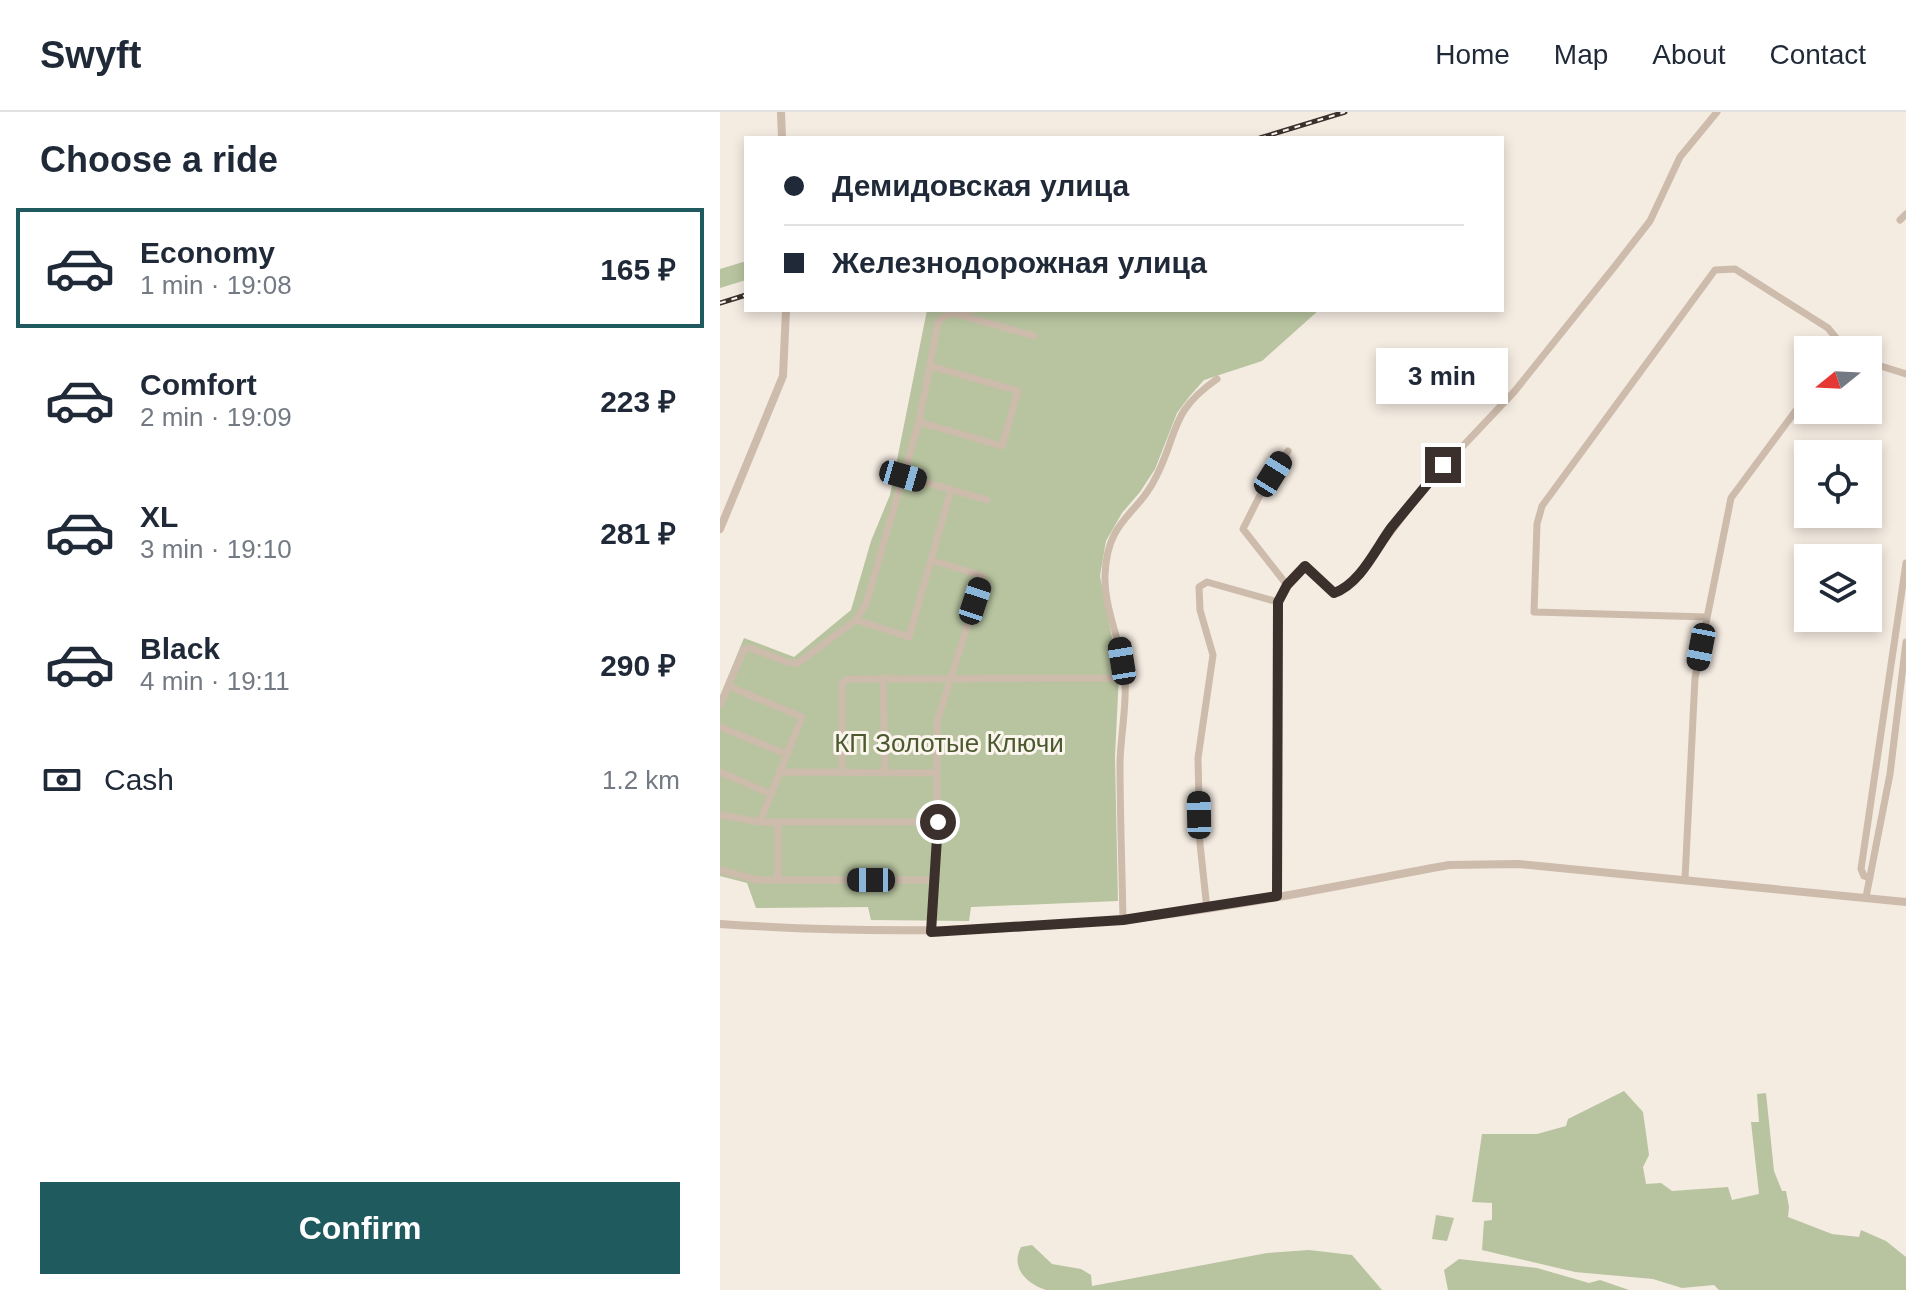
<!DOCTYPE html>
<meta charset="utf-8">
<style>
:root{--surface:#fff;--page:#f2f2f3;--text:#1f2937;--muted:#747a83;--line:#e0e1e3;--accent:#1f5a5e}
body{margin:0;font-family:Helvetica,sans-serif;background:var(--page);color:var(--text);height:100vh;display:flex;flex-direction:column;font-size:30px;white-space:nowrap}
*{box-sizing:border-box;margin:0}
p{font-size:26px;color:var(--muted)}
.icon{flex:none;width:44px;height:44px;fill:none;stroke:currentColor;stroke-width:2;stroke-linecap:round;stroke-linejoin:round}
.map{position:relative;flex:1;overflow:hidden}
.sheet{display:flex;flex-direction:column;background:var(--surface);width:720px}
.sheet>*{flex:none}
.top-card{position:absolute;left:24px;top:24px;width:760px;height:176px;border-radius:0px;box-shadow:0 4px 12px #0003;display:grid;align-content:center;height:176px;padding:0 40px;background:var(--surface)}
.needle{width:52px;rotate:252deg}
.controls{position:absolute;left:1074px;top:224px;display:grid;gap:16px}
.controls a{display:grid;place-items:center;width:88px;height:88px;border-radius:0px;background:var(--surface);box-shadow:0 4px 12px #0003;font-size:40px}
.end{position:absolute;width:36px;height:36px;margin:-18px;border:10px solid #3b302b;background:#fff;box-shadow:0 0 0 4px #fff}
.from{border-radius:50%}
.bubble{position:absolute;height:56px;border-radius:0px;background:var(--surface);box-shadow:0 4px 12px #0003;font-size:26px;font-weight:700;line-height:56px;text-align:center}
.car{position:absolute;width:24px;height:48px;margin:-24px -12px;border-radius:10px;box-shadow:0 0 6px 2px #0007;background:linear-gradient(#222 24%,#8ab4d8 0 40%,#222 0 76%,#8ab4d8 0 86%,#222 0)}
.top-card b{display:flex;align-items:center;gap:28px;height:76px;font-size:30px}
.top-card b+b{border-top:2px solid var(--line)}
.top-card i{width:20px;height:20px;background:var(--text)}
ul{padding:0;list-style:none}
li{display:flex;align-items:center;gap:24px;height:120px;margin:0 16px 12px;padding:0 24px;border:4px solid transparent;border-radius:0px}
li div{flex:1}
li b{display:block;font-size:30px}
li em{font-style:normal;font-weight:700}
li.on{border-color:var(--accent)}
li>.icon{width:72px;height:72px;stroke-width:1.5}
h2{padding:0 40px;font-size:36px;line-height:96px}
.pay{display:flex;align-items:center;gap:20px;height:88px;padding:0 40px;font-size:30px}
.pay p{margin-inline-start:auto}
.primary-button{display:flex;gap:16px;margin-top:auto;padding:16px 40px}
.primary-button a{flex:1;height:92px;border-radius:0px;background:var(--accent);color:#fff;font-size:32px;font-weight:700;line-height:92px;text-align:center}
header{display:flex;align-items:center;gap:48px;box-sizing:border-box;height:112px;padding:0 40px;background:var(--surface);border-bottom:2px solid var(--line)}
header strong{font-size:38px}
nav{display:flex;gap:44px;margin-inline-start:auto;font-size:28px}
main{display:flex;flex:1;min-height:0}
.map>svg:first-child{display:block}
.green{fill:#b8c4a0}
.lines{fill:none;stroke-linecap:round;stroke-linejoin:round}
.minor{stroke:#cdbbac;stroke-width:7}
.tertiary{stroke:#cdbbac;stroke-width:8}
.rail-casing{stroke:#3b302b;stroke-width:5}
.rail{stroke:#fbf5ee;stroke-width:2;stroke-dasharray:6;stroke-linecap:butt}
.route{stroke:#3b302b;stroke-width:10}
.labels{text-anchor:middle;stroke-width:6;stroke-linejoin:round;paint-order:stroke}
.park-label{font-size:26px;fill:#4a5a2e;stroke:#fbf5ee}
</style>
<header>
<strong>Swyft</strong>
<nav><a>Home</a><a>Map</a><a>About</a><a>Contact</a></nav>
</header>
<main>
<section class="sheet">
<h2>Choose a ride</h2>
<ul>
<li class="on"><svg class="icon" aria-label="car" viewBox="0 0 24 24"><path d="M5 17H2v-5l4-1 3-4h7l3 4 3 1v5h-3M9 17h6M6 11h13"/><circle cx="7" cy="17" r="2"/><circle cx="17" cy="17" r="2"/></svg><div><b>Economy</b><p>1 min · 19:08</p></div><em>165 ₽</em></li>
<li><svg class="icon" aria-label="car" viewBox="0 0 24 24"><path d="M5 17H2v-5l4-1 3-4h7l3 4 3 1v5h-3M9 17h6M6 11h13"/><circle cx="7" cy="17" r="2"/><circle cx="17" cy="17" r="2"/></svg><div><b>Comfort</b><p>2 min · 19:09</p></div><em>223 ₽</em></li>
<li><svg class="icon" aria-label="car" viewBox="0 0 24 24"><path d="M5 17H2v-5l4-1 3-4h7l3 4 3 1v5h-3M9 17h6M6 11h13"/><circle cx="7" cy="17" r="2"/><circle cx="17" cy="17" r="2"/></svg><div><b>XL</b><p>3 min · 19:10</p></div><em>281 ₽</em></li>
<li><svg class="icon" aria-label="car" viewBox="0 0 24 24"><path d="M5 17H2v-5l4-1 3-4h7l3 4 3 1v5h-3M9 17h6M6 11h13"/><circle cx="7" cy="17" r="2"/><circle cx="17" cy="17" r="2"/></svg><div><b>Black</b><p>4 min · 19:11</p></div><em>290 ₽</em></li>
</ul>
<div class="pay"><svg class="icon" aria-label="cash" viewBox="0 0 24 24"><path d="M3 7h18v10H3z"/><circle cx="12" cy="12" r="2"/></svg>Cash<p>1.2 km</p></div>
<div class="primary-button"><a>Confirm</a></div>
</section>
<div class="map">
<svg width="1186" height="1178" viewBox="0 0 1186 1178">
<rect width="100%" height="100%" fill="#f4ebe1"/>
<path class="green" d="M 23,150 L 26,151 L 26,168 L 0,176 L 0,157 Z
M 207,198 L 599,198 L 542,249 L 484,268 L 469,285 L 457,301 L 435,357 L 420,380 L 402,401 L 386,429 L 380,464 L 399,561 L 395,645 L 398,789 L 251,795 L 249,809 L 151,808 L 148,795 L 36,796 L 27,771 L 0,764 L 0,584 L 24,526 L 74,545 L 131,498 L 151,429 L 170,383 Z
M 904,979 L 923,1000 L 929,1043 L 923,1055 L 926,1072 L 941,1071 L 952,1079 L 1008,1075 L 1012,1088 L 1039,1082 L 1031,1010 L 1039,1010 L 1037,982 L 1046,981 L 1054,1059 L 1062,1079 L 1066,1079 L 1069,1095 L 1068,1105 L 1112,1122 L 1139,1125 L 1141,1118 L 1166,1129 L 1186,1145 L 1186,1178 L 999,1178 L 994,1173 L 962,1176 L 933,1167 L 855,1160 L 762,1138 L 764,1109 L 772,1108 L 772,1091 L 752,1090 L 762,1022 L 817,1022 L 846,1014 L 848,1007 Z
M 716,1103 L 734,1106 L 727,1129 L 712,1127 Z
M 312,1133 L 332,1152 L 361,1157 L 371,1163 L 372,1174 L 547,1141 L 589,1138 L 632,1143 L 662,1178 L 326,1178 C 307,1172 290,1156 301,1135 Z
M 739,1147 L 817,1156 L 869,1171 L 880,1168 L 909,1178 L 728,1178 L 724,1158 Z"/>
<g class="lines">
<path class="minor" d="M 1180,108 L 1186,102
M 240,203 L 314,224
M 1148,250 L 1186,262
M 199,310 L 282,334 L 298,279 L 210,254
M 183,364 L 267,388
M 211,448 L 263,464 L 217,610 L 217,758 L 213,768 L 211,820
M 567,473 L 523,417 L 539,385 L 568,339
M 987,505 L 814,500 L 817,412 L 822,394 L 995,158 L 1015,157 L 1108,216 L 1126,238
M 136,508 L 189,525 L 231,378
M 163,566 L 165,661
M 8,574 L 82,605 L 40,710
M 0,593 L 24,537 L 30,536 L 70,551 L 78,551 L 136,508 L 146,492 L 199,310 L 218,210 L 226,203 L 252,198
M 0,615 L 66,642
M 0,660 L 51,682
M 59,660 L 217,661
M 122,660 L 122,571 L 128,567 L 405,566
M 0,703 L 40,710 L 218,710
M 58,710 L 58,768
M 0,758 L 38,768 L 213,768
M 1150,766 L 1144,764 L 1141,757 L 1186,451
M 965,767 L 975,566 L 1011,386 L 1088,282
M 557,784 L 558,490 L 567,473 L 585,454 L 614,481 L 624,477 L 637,465 L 708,371 L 794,280 L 895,154 L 930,109 L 960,45 L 997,0
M 1146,785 L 1170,662 L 1186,530
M 487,797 L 480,732 L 478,646 L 493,543 L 480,498 L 479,475 L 487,470 L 558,490
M 403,808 C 402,755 400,702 400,649 C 401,621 407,592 405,564 C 401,530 384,497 385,463 C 387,406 418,404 437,363 C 459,318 450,300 497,267"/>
<path class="tertiary" d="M 61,0 L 62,26
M 0,417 L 63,264 L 66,198
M 0,812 C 134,821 266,821 400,808 C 510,797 620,773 729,753 L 799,752 L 1186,790"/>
<g class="rail-casing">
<path id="rail" d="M 540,26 L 625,0
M 0,191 L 26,183"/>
</g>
<use href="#rail" class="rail"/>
</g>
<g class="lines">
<path class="route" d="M 218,710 L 211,820 L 403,808 L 557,784 L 558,490 L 567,473 L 585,454 L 614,481 C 640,472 655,438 671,416 C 688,395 706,374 723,353"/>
</g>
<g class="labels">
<g class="park-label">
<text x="229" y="640">КП Золотые Ключи</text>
</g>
</g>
</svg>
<div class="controls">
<a><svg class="needle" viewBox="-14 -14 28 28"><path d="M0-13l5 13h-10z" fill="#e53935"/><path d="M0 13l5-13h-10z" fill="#747a83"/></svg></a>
<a><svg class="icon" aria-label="locate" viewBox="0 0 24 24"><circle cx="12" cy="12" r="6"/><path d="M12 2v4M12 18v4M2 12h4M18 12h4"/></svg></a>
<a><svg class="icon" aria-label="layers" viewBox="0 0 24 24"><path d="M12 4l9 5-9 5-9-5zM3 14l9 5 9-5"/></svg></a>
</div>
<i class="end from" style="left:218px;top:710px"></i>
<i class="end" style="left:723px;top:353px"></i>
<div class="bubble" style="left:656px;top:236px;width:132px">3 min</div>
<i class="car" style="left:553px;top:362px;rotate:32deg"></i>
<i class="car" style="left:183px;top:364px;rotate:106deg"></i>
<i class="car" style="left:255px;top:489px;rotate:18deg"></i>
<i class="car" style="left:981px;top:535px;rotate:191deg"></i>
<i class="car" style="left:402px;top:549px;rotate:351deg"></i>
<i class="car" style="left:479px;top:703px;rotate:359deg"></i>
<i class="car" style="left:151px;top:768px;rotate:270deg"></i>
<div class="top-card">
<b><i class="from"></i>Демидовская улица</b>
<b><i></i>Железнодорожная улица</b>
</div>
</div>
</main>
